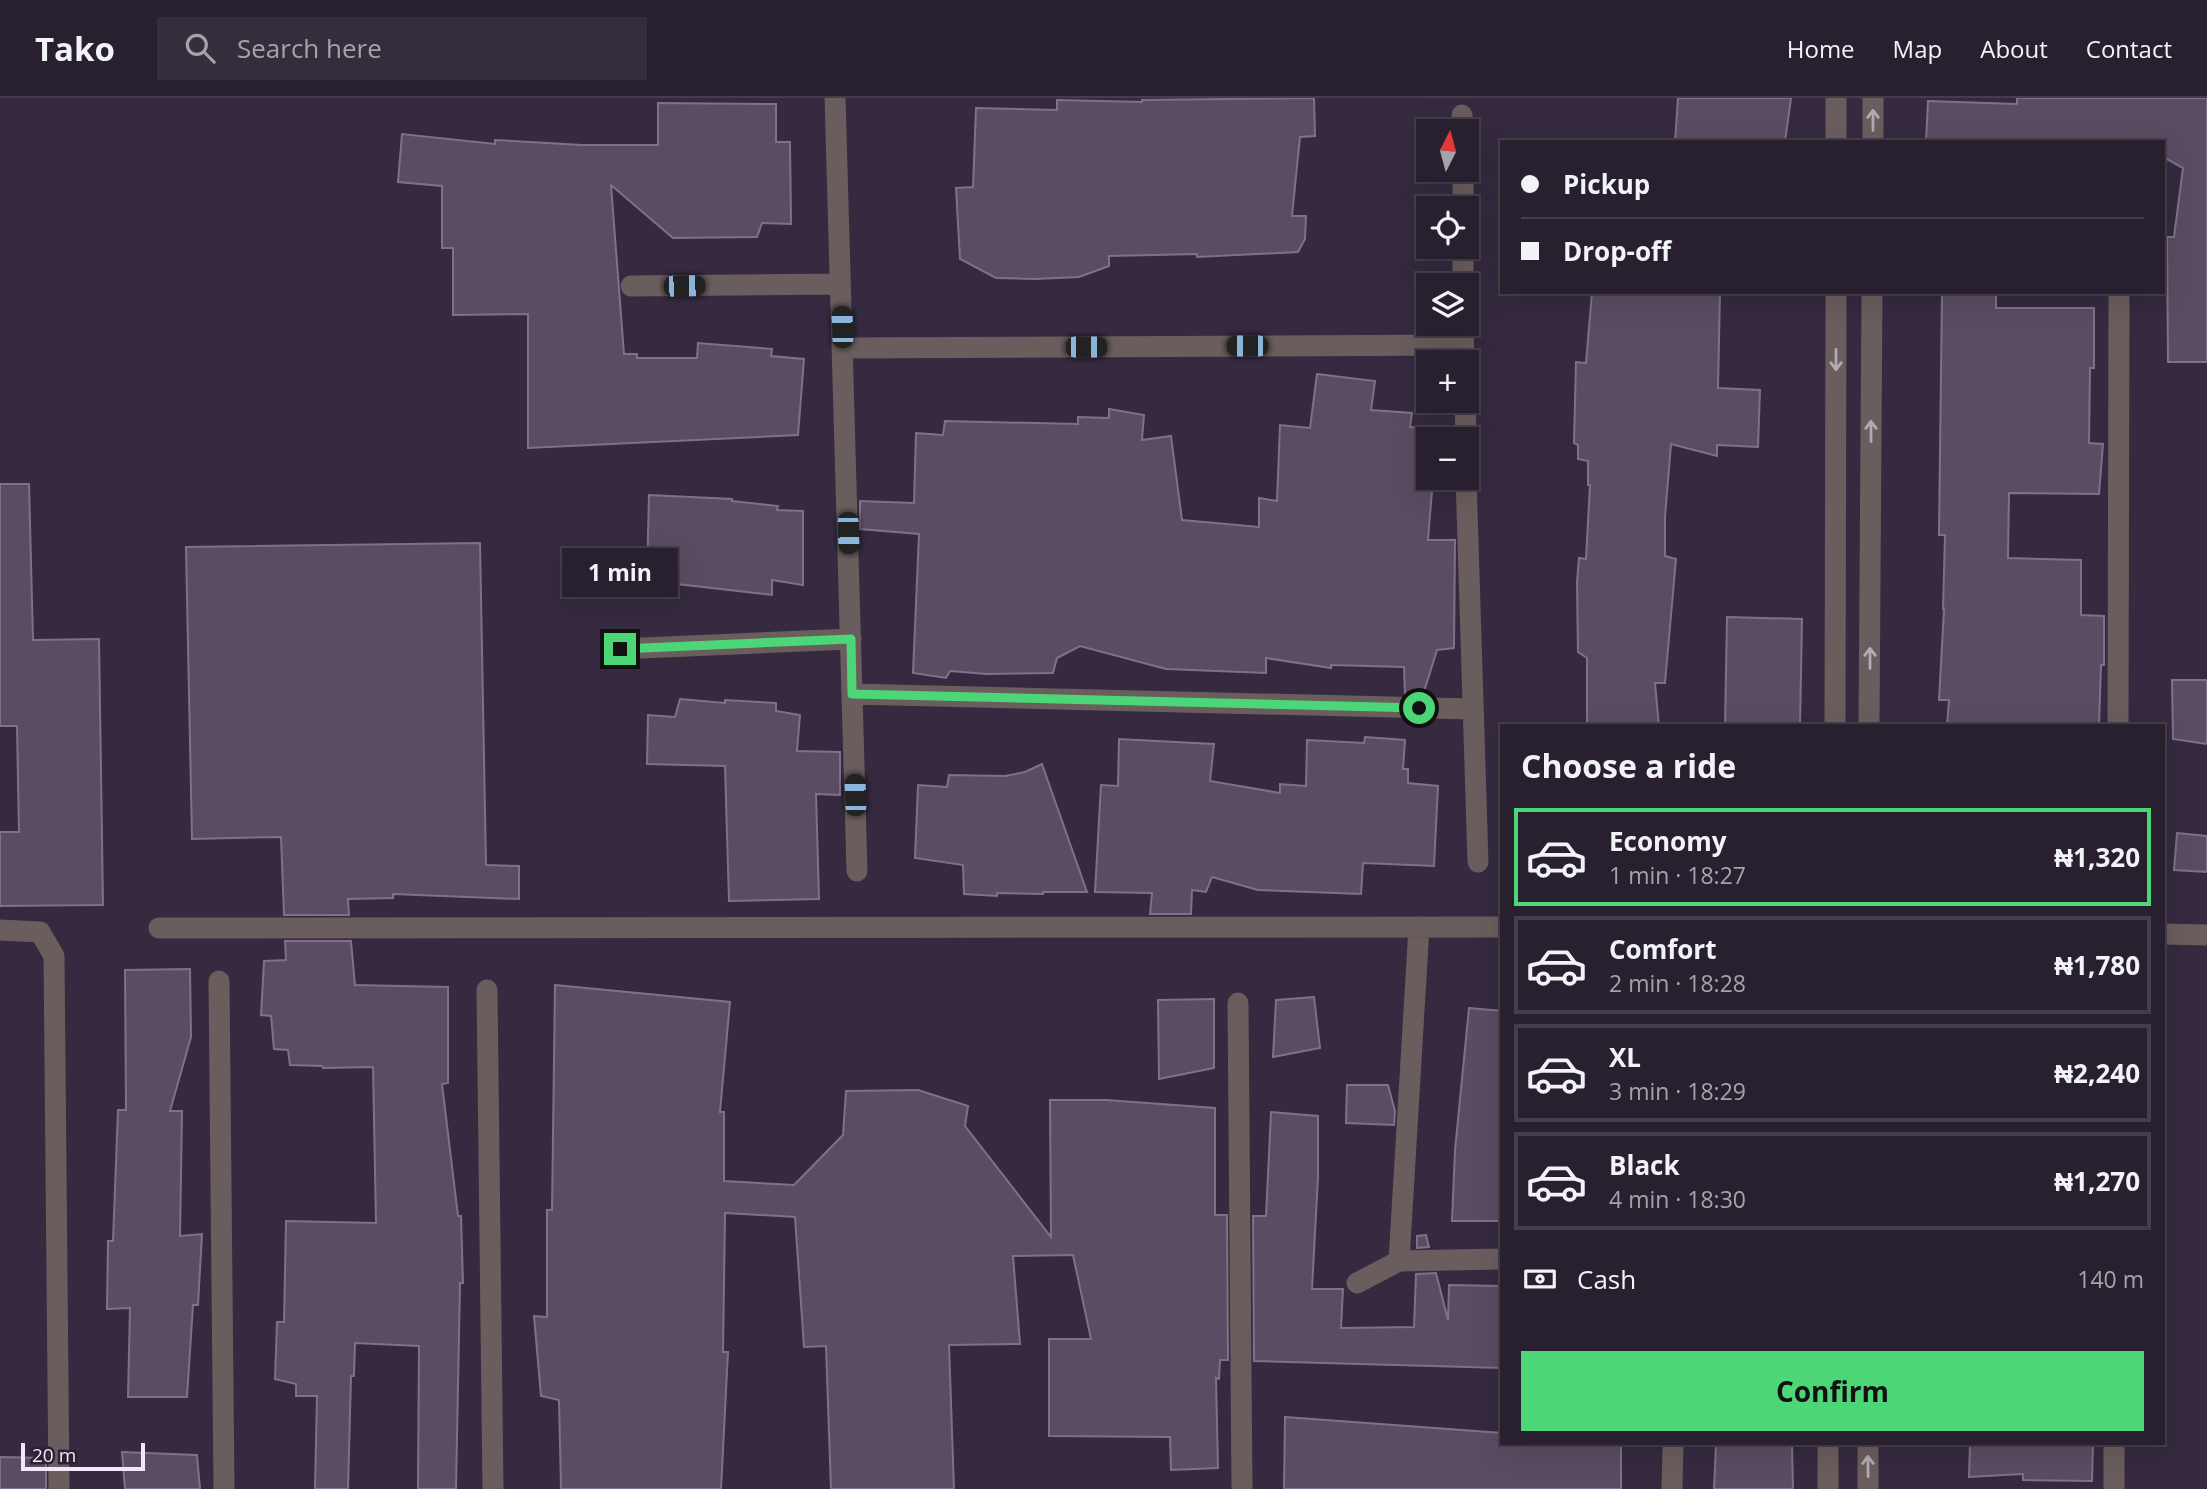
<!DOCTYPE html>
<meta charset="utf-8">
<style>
:root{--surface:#28202f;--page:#342d3b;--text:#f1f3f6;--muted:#a5a3aa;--line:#443e4b;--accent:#4cd677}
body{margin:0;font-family:"Open Sans",sans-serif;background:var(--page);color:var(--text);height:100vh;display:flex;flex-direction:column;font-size:26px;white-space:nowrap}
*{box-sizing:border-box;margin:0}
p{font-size:23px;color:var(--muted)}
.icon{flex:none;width:38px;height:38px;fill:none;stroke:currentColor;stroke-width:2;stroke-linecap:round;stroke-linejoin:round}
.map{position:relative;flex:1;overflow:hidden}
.details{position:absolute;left:1500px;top:626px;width:665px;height:721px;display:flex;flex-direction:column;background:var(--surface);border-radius:0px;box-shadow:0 7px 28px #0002,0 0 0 2px var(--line)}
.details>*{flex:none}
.guide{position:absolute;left:1500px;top:42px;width:665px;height:154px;border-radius:0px;box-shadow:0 7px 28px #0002,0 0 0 2px var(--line);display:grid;align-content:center;height:154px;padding:0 21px;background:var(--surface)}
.needle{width:46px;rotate:6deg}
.tools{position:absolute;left:1416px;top:21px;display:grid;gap:14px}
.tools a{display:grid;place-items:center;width:63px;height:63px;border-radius:0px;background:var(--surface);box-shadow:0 7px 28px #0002,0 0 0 2px var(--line);font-size:35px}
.scale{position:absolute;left:21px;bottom:18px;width:124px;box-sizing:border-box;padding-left:7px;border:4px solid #f0e9f7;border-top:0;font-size:19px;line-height:24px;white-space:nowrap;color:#f0e9f7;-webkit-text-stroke:5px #2b2034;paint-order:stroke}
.end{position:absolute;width:32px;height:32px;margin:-16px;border:9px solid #4cd677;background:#111;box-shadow:0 0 0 4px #111}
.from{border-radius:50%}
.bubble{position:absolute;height:49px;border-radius:0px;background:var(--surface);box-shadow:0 7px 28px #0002,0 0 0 2px var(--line);font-size:23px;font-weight:700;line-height:49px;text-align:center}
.car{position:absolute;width:21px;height:42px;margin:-21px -10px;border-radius:9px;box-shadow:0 0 5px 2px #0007;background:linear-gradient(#222 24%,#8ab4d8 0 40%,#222 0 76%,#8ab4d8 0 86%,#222 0)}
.guide b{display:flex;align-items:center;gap:24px;height:66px;font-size:26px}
.guide b+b{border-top:2px solid var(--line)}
.guide i{width:18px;height:18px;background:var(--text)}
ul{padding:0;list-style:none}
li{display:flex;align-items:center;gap:21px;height:98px;margin:0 14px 10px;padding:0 7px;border:4px solid var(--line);border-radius:0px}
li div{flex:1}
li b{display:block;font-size:26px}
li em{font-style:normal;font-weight:700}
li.selected{border-color:var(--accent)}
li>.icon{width:63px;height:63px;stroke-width:1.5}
h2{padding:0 21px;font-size:32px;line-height:84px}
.pay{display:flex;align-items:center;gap:18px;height:77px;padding:0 21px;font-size:26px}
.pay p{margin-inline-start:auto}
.button{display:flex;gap:14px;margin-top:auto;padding:14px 21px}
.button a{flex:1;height:80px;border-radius:0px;background:var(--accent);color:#111;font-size:28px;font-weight:700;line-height:80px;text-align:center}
header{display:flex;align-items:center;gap:42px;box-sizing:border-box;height:98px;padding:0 35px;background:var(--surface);border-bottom:2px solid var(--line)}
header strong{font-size:33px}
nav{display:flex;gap:38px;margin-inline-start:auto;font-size:24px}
.search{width:490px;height:63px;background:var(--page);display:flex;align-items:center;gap:18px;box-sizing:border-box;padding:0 24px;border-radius:0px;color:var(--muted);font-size:26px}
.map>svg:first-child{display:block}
.building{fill:#5a4d63;stroke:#7f7189;stroke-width:2}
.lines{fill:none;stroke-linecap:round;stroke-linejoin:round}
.minor{stroke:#6a5d5d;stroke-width:21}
.oneway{stroke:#b4aab2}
.route{stroke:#4cd677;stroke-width:9}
</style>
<header>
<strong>Tako</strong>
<div class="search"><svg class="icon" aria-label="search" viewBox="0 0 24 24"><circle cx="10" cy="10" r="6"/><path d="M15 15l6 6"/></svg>Search here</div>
<nav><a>Home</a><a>Map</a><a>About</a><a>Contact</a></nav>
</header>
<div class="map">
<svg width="2207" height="1391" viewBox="0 0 2207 1391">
<rect width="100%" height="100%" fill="#352a3f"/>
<path class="building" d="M 1314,0 L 1315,38 L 1300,39 L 1292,118 L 1306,118 L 1305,141 L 1298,154 L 1197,159 L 1197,156 L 1109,158 L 1109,168 L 1079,179 L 1035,181 L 996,180 L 960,161 L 956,90 L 973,89 L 976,10 L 1057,12 L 1057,2 L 1142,4 L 1142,2 Z
M 1678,0 L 1791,0 L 1785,44 L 1675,44 Z
M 2017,0 L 2207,0 L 2207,264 L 2168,264 L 2167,139 L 2174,139 L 2183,70 L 2163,59 L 2163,44 L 2086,42 L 2086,44 L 1926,44 L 1928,3 L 2017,6 Z
M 658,5 L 776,6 L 776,44 L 790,44 L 791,126 L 762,125 L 757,139 L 673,140 L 611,87 L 624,256 L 637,256 L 637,260 L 697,260 L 698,245 L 772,251 L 771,258 L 804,261 L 798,337 L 528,350 L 528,216 L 453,217 L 453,150 L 442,150 L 442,88 L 398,84 L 402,36 L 495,46 L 495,42 L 582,47 L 658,47 Z
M 1592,194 L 1720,194 L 1718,290 L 1760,292 L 1758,349 L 1717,347 L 1717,358 L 1671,346 L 1665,419 L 1665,458 L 1676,461 L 1665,585 L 1655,585 L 1659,628 L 1587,628 L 1587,560 L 1578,554 L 1577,484 L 1579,460 L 1586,461 L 1590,387 L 1588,387 L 1588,363 L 1578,361 L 1578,347 L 1574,345 L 1576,264 L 1586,265 Z
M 1942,194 L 1996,194 L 1996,210 L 2094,210 L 2094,270 L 2090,270 L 2089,345 L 2103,346 L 2099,396 L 2009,395 L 2008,460 L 2081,462 L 2081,517 L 2104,518 L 2104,567 L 2101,567 L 2099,628 L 1947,628 L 1949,602 L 1939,602 L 1944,511 L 1943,511 L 1945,437 L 1939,437 Z
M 1317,276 L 1375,283 L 1371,312 L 1412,315 L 1410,329 L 1437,331 L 1436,341 L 1428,341 L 1428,380 L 1433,380 L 1428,442 L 1455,442 L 1454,550 L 1437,552 L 1423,597 L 1405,596 L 1404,569 L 1331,567 L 1331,570 L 1266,560 L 1266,575 L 1166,571 L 1080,548 L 1057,560 L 1053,575 L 987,576 L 950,573 L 946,580 L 913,575 L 919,436 L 860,431 L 860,403 L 914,405 L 916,335 L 943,337 L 945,323 L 1078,326 L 1078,319 L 1109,320 L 1109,311 L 1144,317 L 1142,342 L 1171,338 L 1182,422 L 1259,429 L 1259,400 L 1277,403 L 1280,327 L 1310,330 Z
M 0,386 L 29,386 L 33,542 L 99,541 L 103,807 L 0,808 L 0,734 L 19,734 L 17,628 L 0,628 Z
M 649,397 L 732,401 L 732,403 L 778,408 L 777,412 L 803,413 L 803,487 L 772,482 L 772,497 L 677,486 L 676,477 L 647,477 Z
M 480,445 L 486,767 L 519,768 L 519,801 L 393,796 L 393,800 L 348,801 L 349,817 L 284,817 L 281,739 L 192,741 L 186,449 Z
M 1727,519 L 1802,521 L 1800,628 L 1725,628 Z
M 2172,582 L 2207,582 L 2207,646 L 2173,641 Z
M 680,601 L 725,605 L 725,602 L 776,605 L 776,613 L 800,617 L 797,653 L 840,654 L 840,697 L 816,696 L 819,801 L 729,803 L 725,668 L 647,666 L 648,617 L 675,619 Z
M 1365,639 L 1405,642 L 1403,671 L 1408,671 L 1408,685 L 1438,688 L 1434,768 L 1363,765 L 1361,796 L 1258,792 L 1212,779 L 1206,794 L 1192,792 L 1191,816 L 1150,816 L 1152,795 L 1095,794 L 1101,687 L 1118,688 L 1119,641 L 1214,646 L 1210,683 L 1280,695 L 1280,686 L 1306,688 L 1307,642 L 1364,645 Z
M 1042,666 L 1087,794 L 1043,794 L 1043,796 L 997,795 L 997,798 L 964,796 L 963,767 L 915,760 L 918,687 L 947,689 L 949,677 L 1005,678 L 1025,674 Z
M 2177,735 L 2207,738 L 2207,774 L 2174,772 Z
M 285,843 L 351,843 L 355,887 L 448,889 L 448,985 L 442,986 L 458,1118 L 461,1118 L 463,1185 L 460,1185 L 456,1391 L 418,1391 L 419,1248 L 355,1245 L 354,1278 L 351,1278 L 348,1391 L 315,1391 L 317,1298 L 296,1298 L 296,1286 L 275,1281 L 277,1224 L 284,1224 L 286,1123 L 376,1125 L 373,969 L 323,970 L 322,968 L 290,967 L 288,952 L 274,951 L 271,918 L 261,917 L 264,863 L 286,862 Z
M 190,871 L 191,939 L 170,1013 L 182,1013 L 180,1138 L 202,1136 L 198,1207 L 193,1207 L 187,1299 L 128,1299 L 130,1210 L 107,1211 L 108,1143 L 113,1143 L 118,1012 L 126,1012 L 125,872 Z
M 555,887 L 730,904 L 720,1014 L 724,1014 L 724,1083 L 794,1087 L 843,1037 L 846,993 L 918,992 L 968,1008 L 965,1028 L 1051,1139 L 1050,1002 L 1106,1002 L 1215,1010 L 1215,1117 L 1227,1117 L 1228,1262 L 1220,1262 L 1219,1281 L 1216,1280 L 1218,1370 L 1171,1372 L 1170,1339 L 1049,1338 L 1049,1241 L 1091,1241 L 1073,1157 L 1013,1158 L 1020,1246 L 949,1247 L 954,1391 L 831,1391 L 826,1248 L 804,1249 L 795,1119 L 725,1115 L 723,1254 L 728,1254 L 721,1391 L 561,1391 L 559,1302 L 541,1298 L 534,1218 L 547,1219 L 547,1112 L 552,1112 Z
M 1314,899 L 1320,950 L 1273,959 L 1276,902 Z
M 1214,901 L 1214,970 L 1159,981 L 1158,902 Z
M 1469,910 L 1502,913 L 1502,1123 L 1452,1123 L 1455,1052 Z
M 1347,987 L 1388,987 L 1395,1013 L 1394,1027 L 1346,1025 Z
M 1271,1014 L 1318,1018 L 1318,1079 L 1312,1191 L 1343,1191 L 1341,1230 L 1414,1229 L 1416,1176 L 1436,1175 L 1448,1222 L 1449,1187 L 1502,1188 L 1502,1270 L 1254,1263 L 1253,1118 L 1266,1118 Z
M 1426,1137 L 1429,1149 L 1417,1150 L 1417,1138 Z
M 1285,1319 L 1502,1335 L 1502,1346 L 1621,1346 L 1621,1391 L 1284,1391 Z
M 1716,1346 L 1792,1346 L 1793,1391 L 1714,1391 Z
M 1970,1346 L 2093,1346 L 2092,1383 L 2023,1382 L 2023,1376 L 1969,1379 Z
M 122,1354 L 197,1357 L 200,1391 L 125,1391 Z
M 0,1359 L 46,1360 L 46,1391 L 0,1391 Z"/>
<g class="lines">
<path class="minor" d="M 835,0 L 857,773
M 1462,17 L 1463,33
M 1836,44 L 1836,0
M 1873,44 L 1873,0
M 1463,72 L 1463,110
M 1463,149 L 1463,187
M 631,188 L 840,186
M 1463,226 L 1464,264
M 843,250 L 1463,247
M 1465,303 L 1466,341
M 1466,379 L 1478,764
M 619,551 L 851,541
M 852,596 L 1472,611
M 1835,628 L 1836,194
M 1869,628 L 1872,194
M 2118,628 L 2119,194
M 159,830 L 1502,829
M 0,832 L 40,834 L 54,858 L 59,1391
M 2163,836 L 2207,837
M 219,883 L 224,1391
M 487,892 L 493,1391
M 1238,905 L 1242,1391
M 1399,1163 L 1419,829
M 1357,1185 L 1399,1163 L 1502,1161
M 1828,1346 L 1828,1391
M 1868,1346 L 1868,1391
M 1672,1391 L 1673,1346
M 2114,1391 L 2114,1346"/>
</g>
<defs><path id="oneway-shaft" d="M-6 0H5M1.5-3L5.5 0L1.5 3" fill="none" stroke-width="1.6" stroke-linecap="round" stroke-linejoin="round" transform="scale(1.75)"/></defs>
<g class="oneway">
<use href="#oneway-shaft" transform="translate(1873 22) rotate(-90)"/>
<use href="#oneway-shaft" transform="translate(1836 262) rotate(90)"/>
<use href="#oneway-shaft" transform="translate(1871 333) rotate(-90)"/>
<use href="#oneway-shaft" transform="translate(1870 560) rotate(-90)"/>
<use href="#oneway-shaft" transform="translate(1868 1368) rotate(-91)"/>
</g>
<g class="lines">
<path class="route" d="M 620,551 L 851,541 L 852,596 L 1419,610"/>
</g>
</svg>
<div class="tools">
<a><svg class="needle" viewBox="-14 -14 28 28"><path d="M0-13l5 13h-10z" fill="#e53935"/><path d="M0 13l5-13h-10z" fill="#a5a3aa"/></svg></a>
<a><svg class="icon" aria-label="locate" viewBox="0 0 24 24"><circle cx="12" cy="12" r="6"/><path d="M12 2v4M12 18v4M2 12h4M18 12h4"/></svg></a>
<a><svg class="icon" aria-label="layers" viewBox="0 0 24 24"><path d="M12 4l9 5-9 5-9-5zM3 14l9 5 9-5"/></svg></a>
<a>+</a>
<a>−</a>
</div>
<div class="scale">20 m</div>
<i class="end from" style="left:1419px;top:610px"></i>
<i class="end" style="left:620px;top:551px"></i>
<div class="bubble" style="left:562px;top:450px;width:116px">1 min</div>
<i class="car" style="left:684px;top:188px;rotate:89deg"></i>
<i class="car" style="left:842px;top:229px;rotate:358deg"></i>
<i class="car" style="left:1247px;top:248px;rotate:270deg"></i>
<i class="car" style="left:1086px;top:249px;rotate:90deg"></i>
<i class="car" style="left:848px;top:435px;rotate:178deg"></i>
<i class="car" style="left:855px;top:697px;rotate:358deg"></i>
<div class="guide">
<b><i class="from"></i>Pickup</b>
<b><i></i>Drop-off</b>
</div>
<section class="details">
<h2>Choose a ride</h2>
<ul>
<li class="selected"><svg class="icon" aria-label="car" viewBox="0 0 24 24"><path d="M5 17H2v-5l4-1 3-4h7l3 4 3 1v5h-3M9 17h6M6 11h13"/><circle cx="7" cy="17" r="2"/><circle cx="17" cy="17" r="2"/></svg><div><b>Economy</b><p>1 min · 18:27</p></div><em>₦1,320</em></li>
<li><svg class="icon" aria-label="car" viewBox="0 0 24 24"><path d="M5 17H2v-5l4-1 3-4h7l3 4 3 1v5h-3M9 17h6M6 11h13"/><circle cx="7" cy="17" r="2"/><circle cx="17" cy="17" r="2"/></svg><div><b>Comfort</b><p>2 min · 18:28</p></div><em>₦1,780</em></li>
<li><svg class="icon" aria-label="car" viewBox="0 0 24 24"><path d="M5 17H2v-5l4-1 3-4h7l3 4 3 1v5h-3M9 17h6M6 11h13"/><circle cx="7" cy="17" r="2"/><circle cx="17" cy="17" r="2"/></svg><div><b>XL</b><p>3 min · 18:29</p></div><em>₦2,240</em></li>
<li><svg class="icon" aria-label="car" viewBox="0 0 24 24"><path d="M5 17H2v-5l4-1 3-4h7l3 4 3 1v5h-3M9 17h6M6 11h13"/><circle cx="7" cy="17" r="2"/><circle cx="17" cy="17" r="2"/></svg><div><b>Black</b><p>4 min · 18:30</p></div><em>₦1,270</em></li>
</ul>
<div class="pay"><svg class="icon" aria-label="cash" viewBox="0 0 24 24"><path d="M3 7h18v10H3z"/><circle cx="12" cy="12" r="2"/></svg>Cash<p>140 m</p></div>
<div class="button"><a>Confirm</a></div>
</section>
</div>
